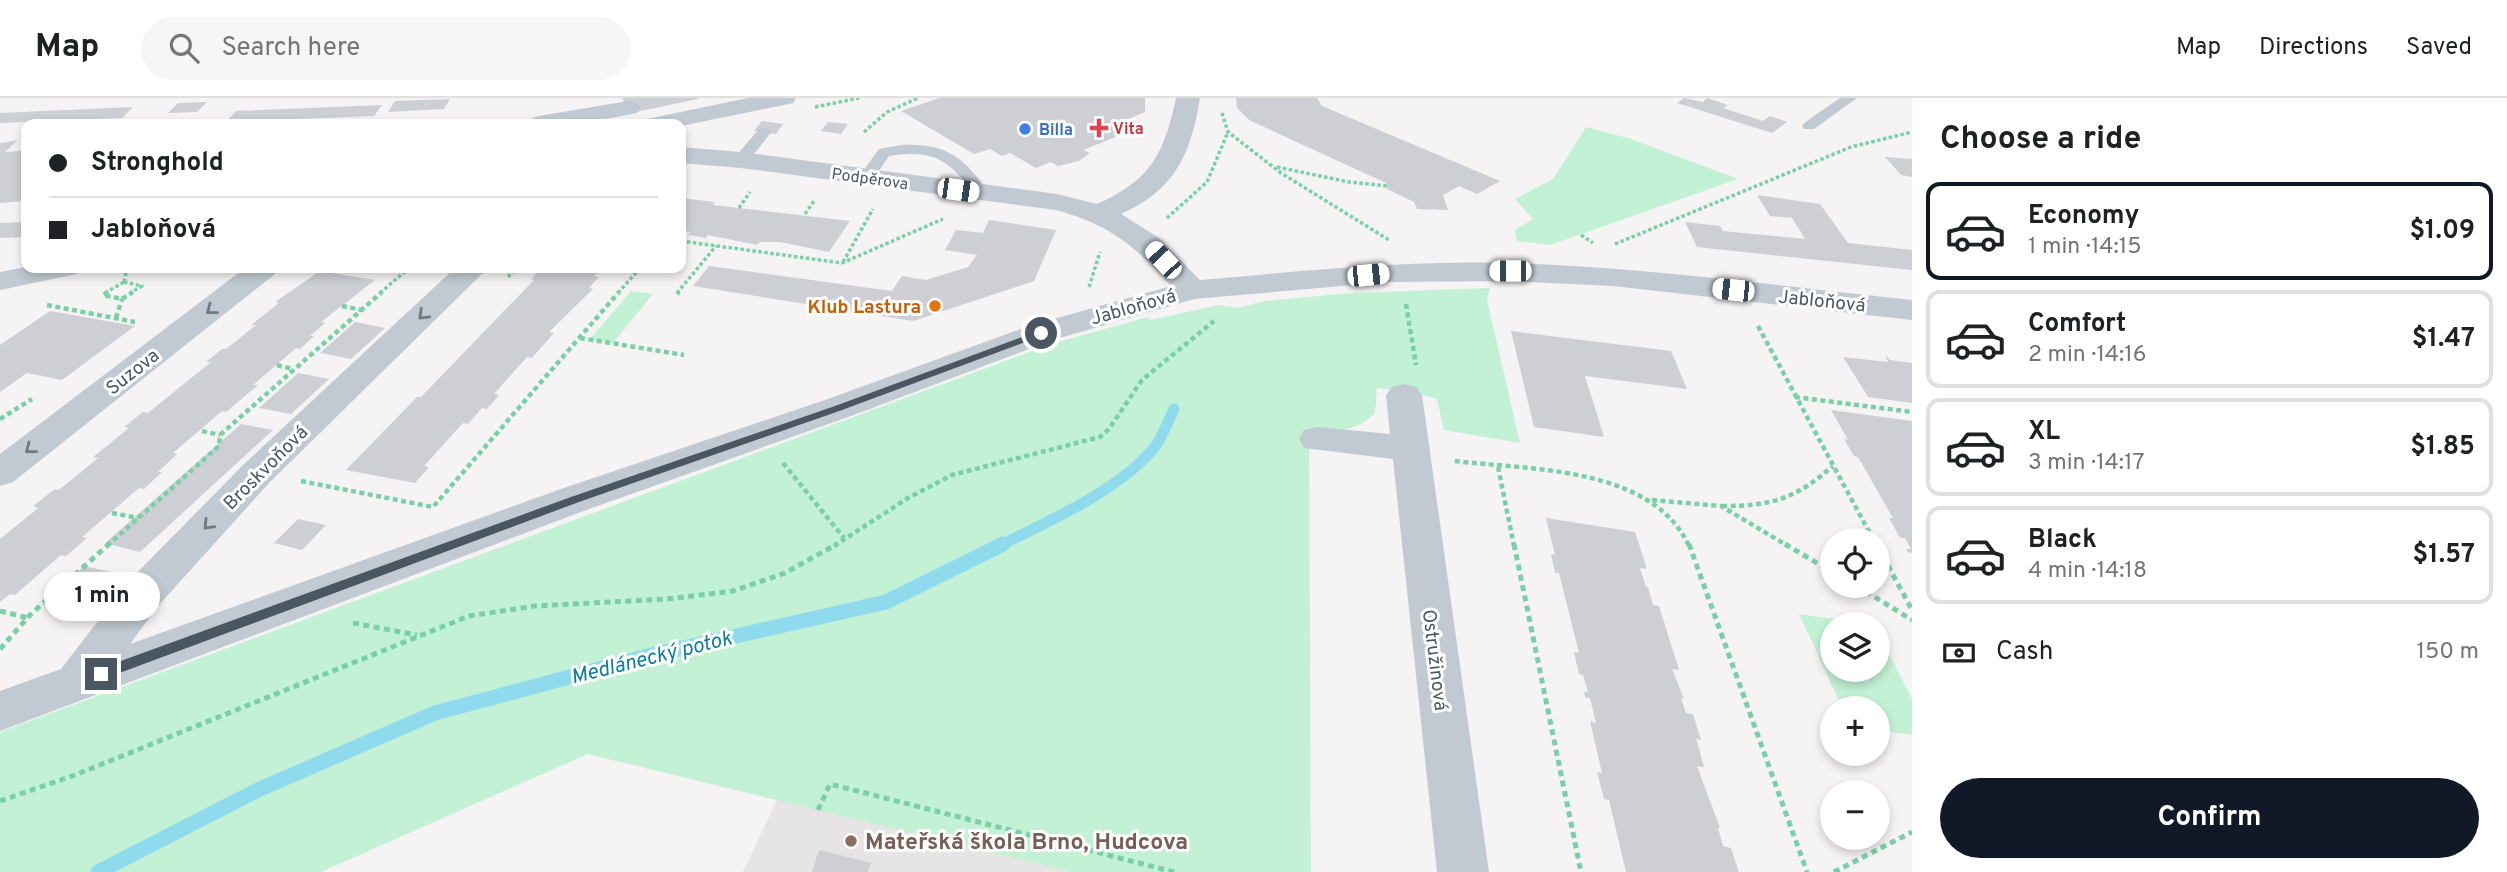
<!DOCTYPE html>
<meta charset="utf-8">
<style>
:root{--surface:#fff;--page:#f6f6f6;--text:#202124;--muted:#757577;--line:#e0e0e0;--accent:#111827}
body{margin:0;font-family:Overpass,sans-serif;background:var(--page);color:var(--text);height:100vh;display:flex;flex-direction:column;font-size:26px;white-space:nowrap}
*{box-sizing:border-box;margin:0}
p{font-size:23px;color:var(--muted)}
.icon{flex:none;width:38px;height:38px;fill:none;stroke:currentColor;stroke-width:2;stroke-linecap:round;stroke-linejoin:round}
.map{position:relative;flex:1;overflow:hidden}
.details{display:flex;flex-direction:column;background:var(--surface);width:595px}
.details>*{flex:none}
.guide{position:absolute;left:21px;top:21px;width:665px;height:154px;border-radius:14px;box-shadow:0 4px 10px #0003;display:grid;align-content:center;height:154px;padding:0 28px;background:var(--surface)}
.fabs{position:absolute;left:1820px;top:430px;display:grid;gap:14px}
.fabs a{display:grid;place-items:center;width:70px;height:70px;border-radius:50%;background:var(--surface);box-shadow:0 4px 10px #0003;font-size:35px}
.end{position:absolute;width:32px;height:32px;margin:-16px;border:9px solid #4a5661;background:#fff;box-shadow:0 0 0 4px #fff}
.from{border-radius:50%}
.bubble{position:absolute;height:49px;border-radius:24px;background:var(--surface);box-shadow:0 4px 10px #0003;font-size:23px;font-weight:700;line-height:49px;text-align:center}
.car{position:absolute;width:21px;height:42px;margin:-21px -10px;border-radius:9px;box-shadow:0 0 5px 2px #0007;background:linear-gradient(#fff 24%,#345 0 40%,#fff 0 76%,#345 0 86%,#fff 0)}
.guide b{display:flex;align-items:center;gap:24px;height:66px;font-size:26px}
.guide b+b{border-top:2px solid var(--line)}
.guide i{width:18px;height:18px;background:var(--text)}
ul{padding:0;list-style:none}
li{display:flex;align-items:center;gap:21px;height:98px;margin:0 14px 10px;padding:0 14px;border:4px solid var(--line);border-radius:14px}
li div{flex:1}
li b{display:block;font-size:26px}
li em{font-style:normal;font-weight:700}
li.selected{border-color:var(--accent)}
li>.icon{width:63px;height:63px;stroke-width:1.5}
h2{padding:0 28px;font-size:32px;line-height:84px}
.pay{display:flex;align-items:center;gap:18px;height:77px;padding:0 28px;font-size:26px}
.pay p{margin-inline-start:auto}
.action{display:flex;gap:14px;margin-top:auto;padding:14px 28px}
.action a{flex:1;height:80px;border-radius:42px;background:var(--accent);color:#fff;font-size:28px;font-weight:700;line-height:80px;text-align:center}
header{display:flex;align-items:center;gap:42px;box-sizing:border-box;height:98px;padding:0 35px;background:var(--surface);border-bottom:2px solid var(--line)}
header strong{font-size:33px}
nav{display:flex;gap:38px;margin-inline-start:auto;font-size:24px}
.search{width:490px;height:63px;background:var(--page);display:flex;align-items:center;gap:18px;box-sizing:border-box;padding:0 24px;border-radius:38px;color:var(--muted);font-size:26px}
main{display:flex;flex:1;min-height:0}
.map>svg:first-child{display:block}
.education{fill:#e6e4e5}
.green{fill:#c3f1d5}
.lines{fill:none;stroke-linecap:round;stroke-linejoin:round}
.stream-far1{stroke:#90daee;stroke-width:11}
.stream{stroke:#90daee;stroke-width:15}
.building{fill:#cdcfd5}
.path-far2{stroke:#7ad0a6;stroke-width:3.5;stroke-dasharray:3.5 2.5;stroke-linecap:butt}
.path-far1{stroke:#7ad0a6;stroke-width:4.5;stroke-dasharray:5 3.5;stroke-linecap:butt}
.path{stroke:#7ad0a6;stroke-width:5;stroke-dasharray:6 4.5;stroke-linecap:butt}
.lane{fill:#c1cad2;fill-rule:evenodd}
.street{fill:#c1cad2;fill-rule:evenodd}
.oneway{stroke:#6e7983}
.route{fill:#4a5661}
.health-dot{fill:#e0444e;stroke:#fff;stroke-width:2.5}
.shop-dot{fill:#3f7fe0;stroke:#fff;stroke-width:2.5}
.food-dot{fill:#e8710a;stroke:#fff;stroke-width:2.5}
.education-dot{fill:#8d6e63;stroke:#fff;stroke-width:2.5}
.labels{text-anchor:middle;stroke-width:6;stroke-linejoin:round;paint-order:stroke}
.far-health-label{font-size:16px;font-weight:bold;fill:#be3a42;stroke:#fff;text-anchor:start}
.far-shop-label{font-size:16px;font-weight:bold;fill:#366cbe;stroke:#fff;text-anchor:start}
.far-street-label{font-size:16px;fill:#4a5661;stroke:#fff}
.street-label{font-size:19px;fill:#4a5661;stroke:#fff}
.food-label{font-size:19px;font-weight:bold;fill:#c56008;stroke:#fff;text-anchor:end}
.water-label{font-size:21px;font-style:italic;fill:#0c7c9b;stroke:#fff}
.near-education-label{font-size:23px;font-weight:bold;fill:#785e54;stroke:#fff;text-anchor:start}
</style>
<header>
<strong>Map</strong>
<div class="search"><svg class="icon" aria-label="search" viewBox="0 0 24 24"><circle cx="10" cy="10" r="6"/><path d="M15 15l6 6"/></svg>Search here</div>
<nav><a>Map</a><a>Directions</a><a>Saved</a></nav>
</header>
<main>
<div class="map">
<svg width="1912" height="774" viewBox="0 0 1912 774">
<rect width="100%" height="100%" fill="#f5f3f3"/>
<path class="education" d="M 777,701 L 1072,774 L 743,774 Z"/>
<path class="green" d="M 1586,29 L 1631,41 L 1738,81 L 1550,147 L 1517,143 L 1515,132 L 1533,121 L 1515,101 L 1553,81 Z
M 1490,190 L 1487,202 L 1520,345 L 1444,332 L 1437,301 L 1413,294 L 1377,290 L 1375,315 C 1355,335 1337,333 1309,332 L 1311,774 L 1072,774 L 588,656 L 321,774 L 0,774 L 0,634 L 1051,246 L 1148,219 L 1150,222 L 1219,207 L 1238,210 L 1265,203 L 1352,195 Z
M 631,193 L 653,196 L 613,245 L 590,241 Z
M 1799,516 L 1874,527 L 1832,527 L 1832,572 L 1878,572 L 1878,534 L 1912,601 L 1912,637 L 1878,632 L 1878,611 L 1843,611 Z"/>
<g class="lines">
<path class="stream-far1" d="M 999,448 C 1049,423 1118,393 1154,350 C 1163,339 1168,323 1174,311"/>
<path class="stream" d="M 98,774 L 260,691 L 435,615 L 648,558 L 886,504 L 1003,446"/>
</g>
<path class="building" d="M 622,0 L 698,0 L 698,1 L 631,15 Z
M 939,0 L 1145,0 L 1145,14 L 1119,25 L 1118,38 L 1083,52 L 1090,55 L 1079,63 L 1058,68 L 1051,64 L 1036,70 L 1010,55 L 1002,58 L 990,51 L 974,56 L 901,13 Z
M 1236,0 L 1317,0 L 1322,8 L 1500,83 L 1477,96 L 1459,88 L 1443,97 L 1448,112 L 1417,111 L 1414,104 L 1387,91 L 1386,85 L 1249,22 L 1237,10 Z
M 1684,0 L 1703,4 L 1707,0 L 1728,7 L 1723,10 L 1763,23 L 1770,18 L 1787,24 L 1772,35 L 1677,5 Z
M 450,1 L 444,11 L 388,14 L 395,3 Z
M 207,4 L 197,14 L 168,15 L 178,5 Z
M 382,7 L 374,18 L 226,24 L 236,13 Z
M 133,9 L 122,20 L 0,25 L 0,15 Z
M 762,23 L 783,26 L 776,36 L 754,33 Z
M 828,24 L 848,26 L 841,36 L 821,33 Z
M 18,42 L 5,54 L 19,53 L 26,47 L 26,103 L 0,105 L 0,45 Z
M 1885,59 L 1912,61 L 1912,79 L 1901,77 Z
M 1757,97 L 1820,106 L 1848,145 L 1912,152 L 1912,172 L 1697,149 L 1685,124 L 1720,128 L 1723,133 L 1805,141 L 1792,120 L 1770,118 Z
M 681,100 L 715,104 L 713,107 L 850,123 L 829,154 L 780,144 L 760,144 L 757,147 L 708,137 L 706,140 L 688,137 L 690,134 L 681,133 Z
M 989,122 L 1056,132 L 1034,183 L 913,223 L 693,188 L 709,168 L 892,193 L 902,178 L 926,182 L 968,169 L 977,157 L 945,152 L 956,132 L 983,135 Z
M 26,124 L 26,139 L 0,140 L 0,125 Z
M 542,170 L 602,170 L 594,178 L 599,179 L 589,190 L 593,191 L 549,234 L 554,235 L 532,260 L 527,259 L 494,296 L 499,297 L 487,311 L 482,310 L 468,326 L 463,325 L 424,368 L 429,369 L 415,385 L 346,372 L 417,299 L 421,299 L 534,182 L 531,181 Z
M 320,173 L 375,182 L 321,224 L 325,225 L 310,238 L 314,238 L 300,251 L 296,250 L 253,287 L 258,287 L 226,314 L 222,313 L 173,355 L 177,356 L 158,374 L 162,374 L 144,391 L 139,390 L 82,439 L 87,440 L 66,458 L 61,457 L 15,497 L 10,496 L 0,504 L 0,441 L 38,410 L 33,408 L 55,391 L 59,392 L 98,360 L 93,359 L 129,330 L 124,329 L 143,314 L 148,315 L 211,264 L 206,264 L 222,251 L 226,251 L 256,227 L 251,227 L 279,205 L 275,204 Z
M 50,213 L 135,228 L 62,282 L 27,275 L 0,294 L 0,247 Z
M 355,224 L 385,230 L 351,261 L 320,255 Z
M 1511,233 L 1671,253 L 1687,291 L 1585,278 L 1604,339 L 1534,329 Z
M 1885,257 L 1890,262 L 1912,265 L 1912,305 L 1868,299 L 1843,259 L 1888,264 Z
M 298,275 L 329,281 L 291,316 L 259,310 Z
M 1831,312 L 1912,323 L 1912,455 L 1908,454 L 1906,451 L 1911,451 L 1905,440 L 1900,440 L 1889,420 L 1893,420 L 1858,359 L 1854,358 L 1844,341 L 1848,342 Z
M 241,326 L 273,332 L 140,454 L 105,445 Z
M 1546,420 L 1635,434 L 1647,471 L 1640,470 L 1646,489 L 1648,489 L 1653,507 L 1659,508 L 1679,572 L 1672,571 L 1684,601 L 1681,600 L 1686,615 L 1693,616 L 1701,642 L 1696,640 L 1704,669 L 1697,668 L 1720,730 L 1718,730 L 1723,748 L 1731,750 L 1739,774 L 1626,774 L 1609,702 L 1604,701 L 1597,674 L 1602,675 L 1590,623 L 1596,625 L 1590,600 L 1585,599 L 1584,594 L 1588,594 L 1583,577 L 1579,576 L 1574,554 L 1579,555 L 1559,475 L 1555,475 L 1551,456 L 1555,457 Z
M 298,421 L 326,427 L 302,452 L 274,445 Z
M 84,468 L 120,476 L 83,510 L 47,501 Z
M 819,752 L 871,765 L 868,774 L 812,774 Z"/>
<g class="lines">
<path class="path-far2" d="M 815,9 L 859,0
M 1222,15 L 1228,34 L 1281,75 L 1389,142
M 864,34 L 887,14 L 918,0
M 1277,69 L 1349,84 L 1387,88
M 739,110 L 750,94
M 805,116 L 814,103
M 1167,120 L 1207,84 L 1228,34
M 1581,137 L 1593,145
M 681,143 L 842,165 L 943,121
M 1615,146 L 1851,49 L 1912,34
M 843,164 L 873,111
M 508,179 L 517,170
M 124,184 L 142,188 L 130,195
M 124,184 L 127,170
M 1089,189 L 1100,154
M 105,195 L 124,184
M 380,195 L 409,170
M 618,195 L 640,170
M 677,195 L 716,148"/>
<path class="path-far1" d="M 108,194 L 103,197 L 122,201 L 133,194
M 677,196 L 679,194
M 1406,206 L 1416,267
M 47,207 L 135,224
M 342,208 L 362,212
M 116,220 L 122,201
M 1758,228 L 1874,443
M 580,240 L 684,257
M 277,267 L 293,271
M 1795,299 L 1912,314
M 0,321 L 32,301
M 202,333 L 220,337
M 1455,363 C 1530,372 1652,368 1689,448
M 783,365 L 844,440
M 1498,369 L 1514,448
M 301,383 L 433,409 L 619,194
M 1652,402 L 1721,408 L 1788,448
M 1722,408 C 1772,408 1795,401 1833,368
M 112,415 L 138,420
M 107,448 L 219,348 L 220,337 L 382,194
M 834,448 L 908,400 L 952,377 L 1100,339 L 1109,331 L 1142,282 L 1214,223"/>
<path class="path" d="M 1514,446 L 1581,774
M 1689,446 L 1807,774
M 1785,446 L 1832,474
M 1878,449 L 1912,512
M 1857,488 L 1912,522
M 0,513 L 28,520
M 353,525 L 417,537
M 0,551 L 30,517 L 109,446
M 0,703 L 75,677 L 469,518 L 535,508 L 667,501 L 733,493 L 785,475 L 837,446
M 818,712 L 830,686 L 1174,774
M 1834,774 L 1912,734"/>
<path class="lane" d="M 1840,0 L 1857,0 L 1814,31 L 1804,31 L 1802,28 L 1804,25 Z
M 764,29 L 769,31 L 772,34 L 769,37 L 747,65 L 735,65 L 733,62 L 735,59 L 759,31 Z
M 901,47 C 946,45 964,59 989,95 L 987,98 L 975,98 C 950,62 934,51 889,58 L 872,83 L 860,83 L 858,80 L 879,51 Z"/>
<path class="street" d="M 748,0 L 796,0 L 793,5 L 784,7 L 681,28 L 681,26 L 643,26 L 647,21 Z
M 1176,0 L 1200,0 C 1191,56 1175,92 1121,116 L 1159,140 L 1200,182 C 1304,173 1407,162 1511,165 C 1645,169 1779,188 1912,202 L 1912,222 L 1613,188 L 1510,183 L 1388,184 L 1194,201 L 1053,242 L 851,318 L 589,411 L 0,633 L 0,593 L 61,571 L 128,484 L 243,367 L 455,170 L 488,170 L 269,385 L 158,508 L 130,546 L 561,391 L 825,302 L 1029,228 L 1171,188 C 1134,147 1110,127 1056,112 L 741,70 L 681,65 L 681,49 L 741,54 L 1057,96 L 1097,106 C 1151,82 1164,56 1176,0 Z
M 628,3 L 637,5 L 640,10 L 637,15 L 579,26 L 526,26 L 530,21 L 539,18 Z
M 26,169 L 26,170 L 81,170 L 77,176 L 0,192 L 0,174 Z
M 245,170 L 279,170 L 275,176 L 13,384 L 0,388 L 0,356 Z
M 1404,286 L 1416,289 L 1422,297 L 1489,774 L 1437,774 L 1393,361 L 1304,350 L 1299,341 L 1304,332 L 1317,329 L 1390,336 L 1386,297 L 1392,289 Z"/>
</g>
<defs><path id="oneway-chevron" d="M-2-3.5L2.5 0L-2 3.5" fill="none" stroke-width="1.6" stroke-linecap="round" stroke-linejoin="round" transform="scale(1.75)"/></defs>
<g class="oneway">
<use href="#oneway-chevron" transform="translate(211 212) rotate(142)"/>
<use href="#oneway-chevron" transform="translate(423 217) rotate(136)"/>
<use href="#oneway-chevron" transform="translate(30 351) rotate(142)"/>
<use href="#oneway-chevron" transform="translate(208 427) rotate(134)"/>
</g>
<path class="route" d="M 1041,232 L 1044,233 L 1044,237 L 842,312 L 579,404 L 106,580 L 101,582 L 94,576 L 96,572 L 571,399 L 835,308 Z"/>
<path class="health-dot" d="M1095.5 19.5h7v7h7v7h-7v7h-7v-7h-7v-7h7z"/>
<circle class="shop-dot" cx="1025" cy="31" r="7"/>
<circle class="food-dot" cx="935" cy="208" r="7"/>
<circle class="education-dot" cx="851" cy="743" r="7"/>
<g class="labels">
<g class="far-health-label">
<text x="1113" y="36">Vita</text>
</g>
<g class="far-shop-label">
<text x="1039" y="37">Billa</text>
</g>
<g class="far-street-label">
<text transform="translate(870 80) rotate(8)" y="6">Podpěrova</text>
</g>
<g class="street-label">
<text transform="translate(1822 202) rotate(6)" y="7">Jabloňová</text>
<text transform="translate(1133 208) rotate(-16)" y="7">Jabloňová</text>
<text transform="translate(132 273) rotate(-38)" y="7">Suzova</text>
<text transform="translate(265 369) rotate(-45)" y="7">Broskvoňová</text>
<text transform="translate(1436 562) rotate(83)" y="7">Ostružinová</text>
</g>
<g class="food-label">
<text x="921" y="215">Klub Lastura</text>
</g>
<g class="water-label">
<text transform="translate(651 559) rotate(-14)" y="7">Medlánecký potok</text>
</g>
<g class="near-education-label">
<text x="865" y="751">Mateřská škola Brno, Hudcova</text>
</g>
</g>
</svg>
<div class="fabs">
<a><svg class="icon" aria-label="locate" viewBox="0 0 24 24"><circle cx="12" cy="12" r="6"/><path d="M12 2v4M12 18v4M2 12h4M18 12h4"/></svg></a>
<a><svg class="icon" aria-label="layers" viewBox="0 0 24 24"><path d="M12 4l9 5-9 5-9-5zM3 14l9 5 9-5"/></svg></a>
<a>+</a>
<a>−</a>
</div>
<i class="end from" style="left:1041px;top:235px"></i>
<i class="end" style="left:101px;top:576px"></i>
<div class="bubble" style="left:44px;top:474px;width:116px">1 min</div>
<i class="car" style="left:958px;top:92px;rotate:98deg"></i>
<i class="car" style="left:1163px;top:162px;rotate:317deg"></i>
<i class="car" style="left:1510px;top:173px;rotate:270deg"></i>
<i class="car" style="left:1368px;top:177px;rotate:84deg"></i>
<i class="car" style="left:1733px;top:192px;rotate:276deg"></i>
<div class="guide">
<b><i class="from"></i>Stronghold</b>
<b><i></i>Jabloňová</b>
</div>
</div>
<section class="details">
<h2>Choose a ride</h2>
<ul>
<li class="selected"><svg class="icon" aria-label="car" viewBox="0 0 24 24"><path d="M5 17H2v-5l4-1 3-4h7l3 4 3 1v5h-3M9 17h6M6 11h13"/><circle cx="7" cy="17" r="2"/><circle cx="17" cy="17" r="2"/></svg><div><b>Economy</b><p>1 min · 14:15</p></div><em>$1.09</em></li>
<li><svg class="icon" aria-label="car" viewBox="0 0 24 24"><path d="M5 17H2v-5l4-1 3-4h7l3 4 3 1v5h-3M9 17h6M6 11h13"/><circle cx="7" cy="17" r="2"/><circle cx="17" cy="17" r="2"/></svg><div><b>Comfort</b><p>2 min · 14:16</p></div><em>$1.47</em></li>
<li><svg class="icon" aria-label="car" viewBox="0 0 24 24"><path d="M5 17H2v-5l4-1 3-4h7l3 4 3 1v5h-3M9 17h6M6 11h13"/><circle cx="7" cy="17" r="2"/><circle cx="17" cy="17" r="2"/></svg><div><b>XL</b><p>3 min · 14:17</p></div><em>$1.85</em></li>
<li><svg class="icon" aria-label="car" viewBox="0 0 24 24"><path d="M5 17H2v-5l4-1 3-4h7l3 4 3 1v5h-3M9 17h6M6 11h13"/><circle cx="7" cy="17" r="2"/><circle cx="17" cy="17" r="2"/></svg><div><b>Black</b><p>4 min · 14:18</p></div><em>$1.57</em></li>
</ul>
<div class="pay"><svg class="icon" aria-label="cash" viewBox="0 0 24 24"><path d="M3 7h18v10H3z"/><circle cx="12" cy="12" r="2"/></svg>Cash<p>150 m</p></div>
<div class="action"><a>Confirm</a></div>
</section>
</main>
